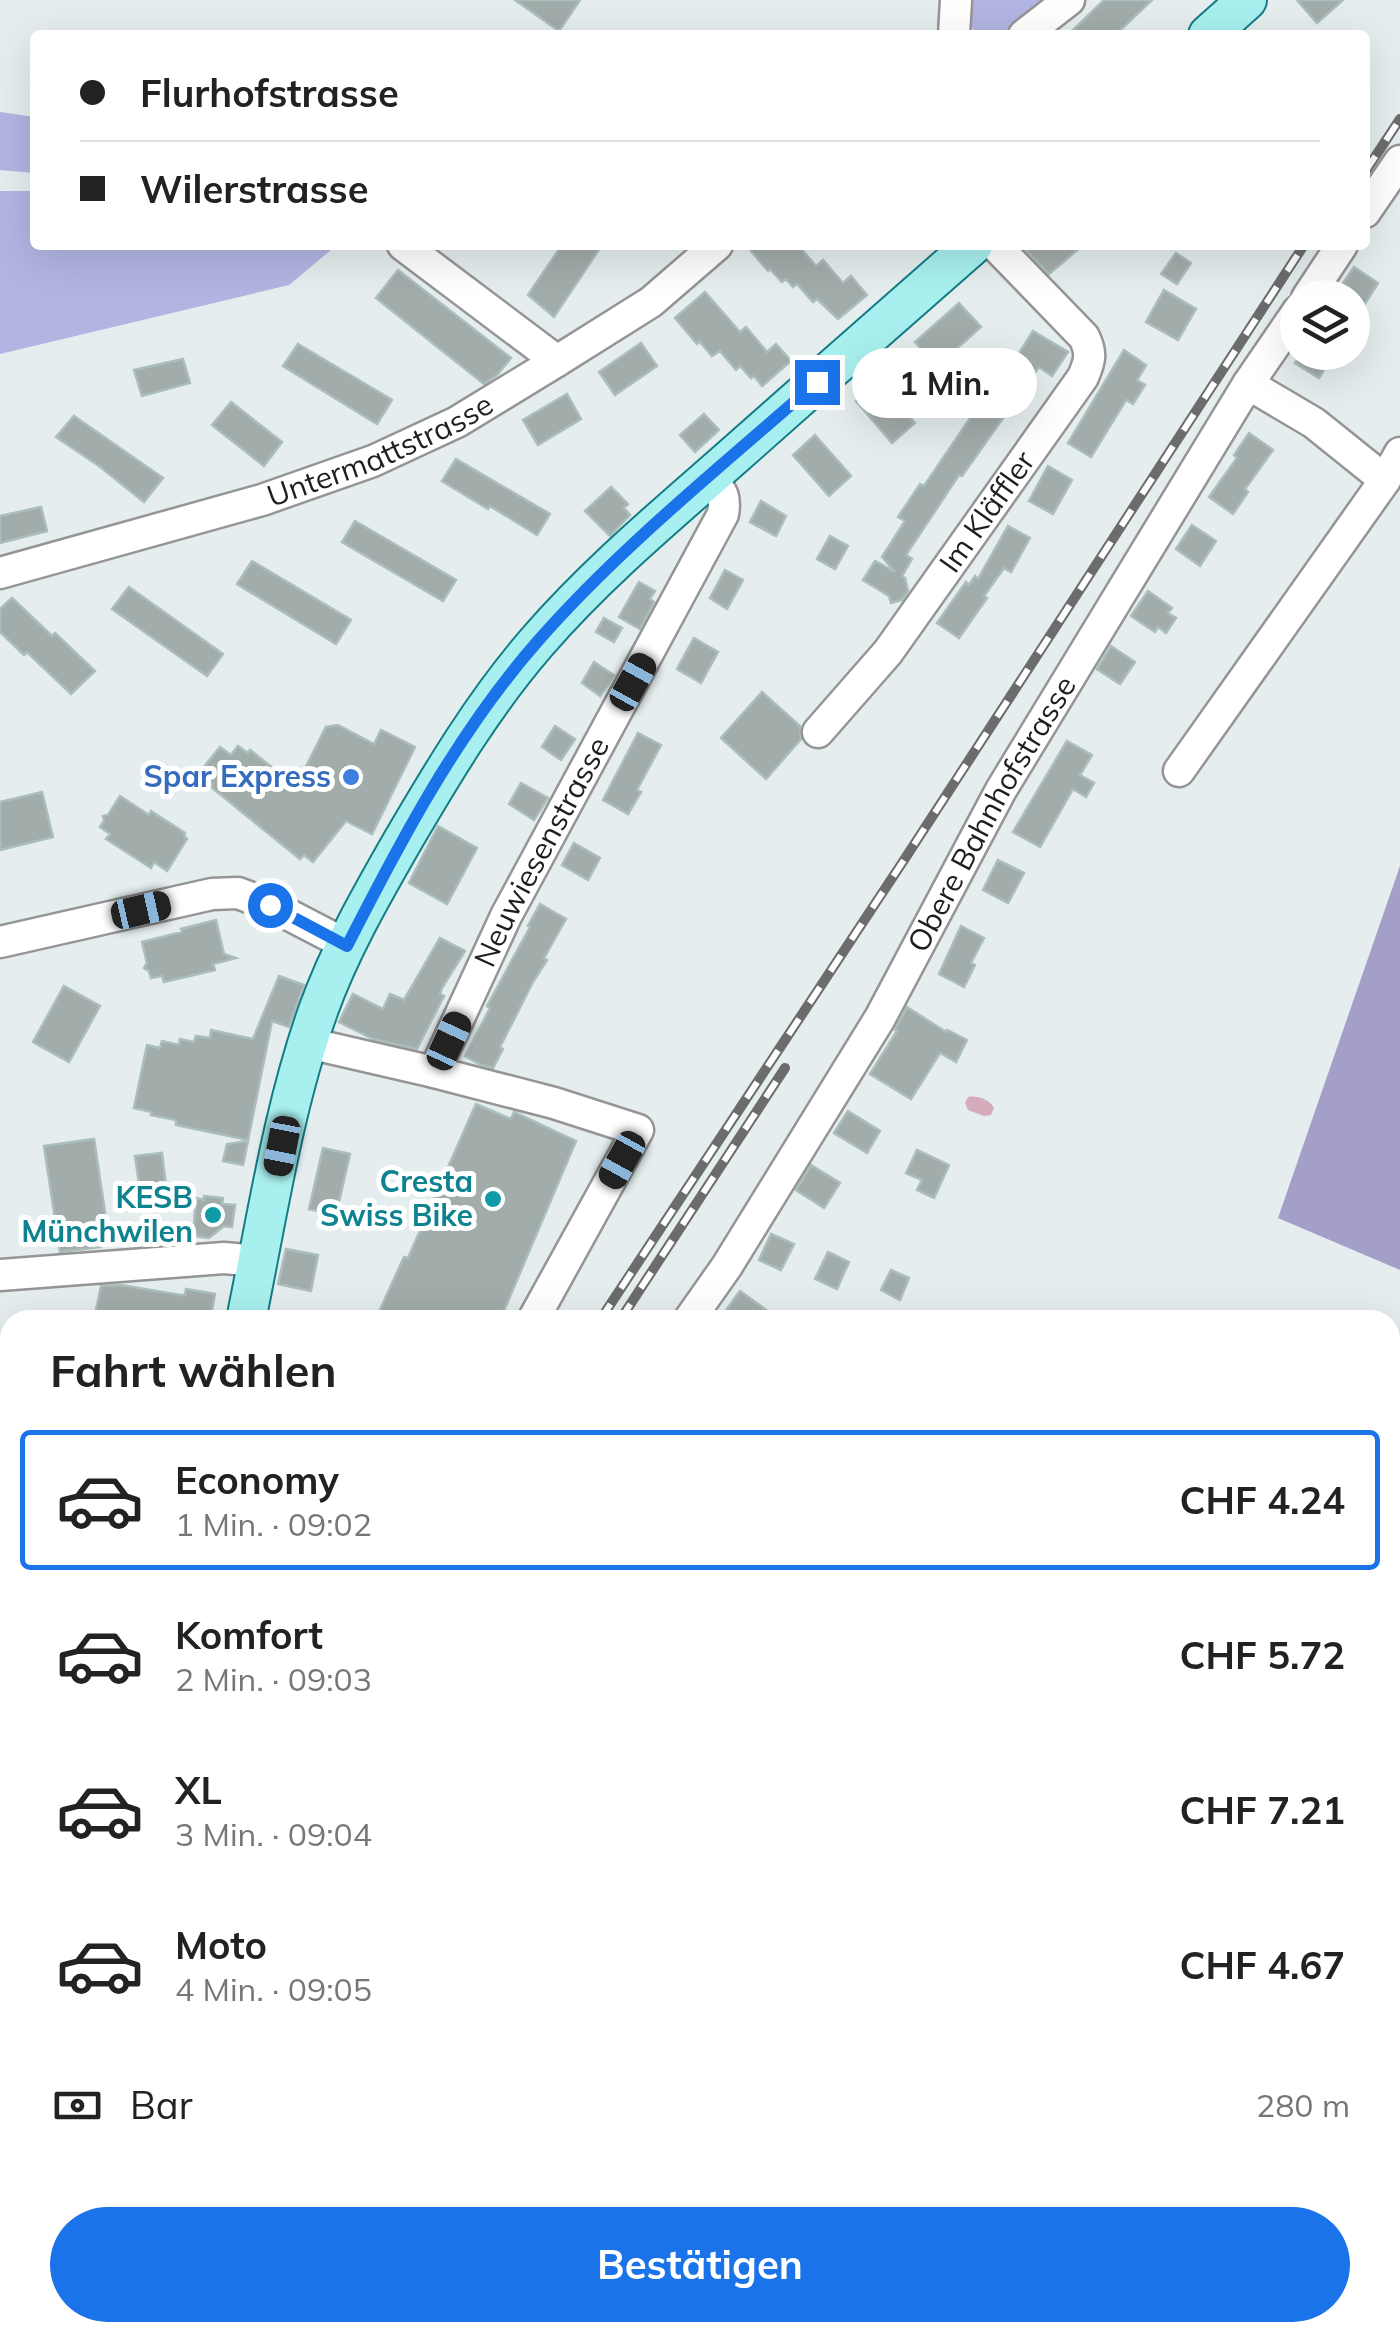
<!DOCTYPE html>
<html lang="de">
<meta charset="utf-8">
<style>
:root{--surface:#fff;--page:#f6f6f6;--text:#222;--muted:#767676;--line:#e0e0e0;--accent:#1a73e8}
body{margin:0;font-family:Mulish,sans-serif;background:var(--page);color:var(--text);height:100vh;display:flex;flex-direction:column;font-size:38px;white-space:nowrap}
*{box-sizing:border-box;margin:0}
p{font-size:32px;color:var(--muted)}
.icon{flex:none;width:55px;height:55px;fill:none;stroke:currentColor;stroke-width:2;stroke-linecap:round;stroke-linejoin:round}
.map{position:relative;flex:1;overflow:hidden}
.side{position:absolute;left:0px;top:1310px;width:1400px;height:1032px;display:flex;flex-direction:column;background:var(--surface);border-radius:30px 30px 0 0;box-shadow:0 10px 40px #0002}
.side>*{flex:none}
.guide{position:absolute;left:30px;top:30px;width:1340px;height:220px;border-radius:10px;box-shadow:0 10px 40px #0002;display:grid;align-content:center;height:220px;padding:0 50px;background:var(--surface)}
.tools{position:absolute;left:1280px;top:280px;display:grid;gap:20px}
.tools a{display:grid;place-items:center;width:90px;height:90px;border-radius:50%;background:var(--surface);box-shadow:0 10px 40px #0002;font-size:50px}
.end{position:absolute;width:45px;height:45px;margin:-22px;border:12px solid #1a73e8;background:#fff;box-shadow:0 0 0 5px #fff}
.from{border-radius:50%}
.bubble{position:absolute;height:70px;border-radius:35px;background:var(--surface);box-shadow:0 10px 40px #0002;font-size:32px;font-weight:700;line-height:70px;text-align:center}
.car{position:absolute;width:30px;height:60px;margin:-30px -15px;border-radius:12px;box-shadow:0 0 8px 2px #0007;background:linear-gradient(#222 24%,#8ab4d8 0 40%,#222 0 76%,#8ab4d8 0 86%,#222 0)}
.guide b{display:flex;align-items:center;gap:35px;height:95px;font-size:38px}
.guide b+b{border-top:2px solid var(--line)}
.guide i{width:25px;height:25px;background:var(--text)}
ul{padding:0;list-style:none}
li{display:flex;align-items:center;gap:30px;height:140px;margin:0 20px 15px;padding:0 30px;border:5px solid transparent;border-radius:10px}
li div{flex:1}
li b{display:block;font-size:38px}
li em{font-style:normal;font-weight:700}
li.selected{border-color:var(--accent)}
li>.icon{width:90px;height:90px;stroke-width:1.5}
h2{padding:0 50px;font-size:45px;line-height:120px}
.pay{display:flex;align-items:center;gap:25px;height:110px;padding:0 50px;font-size:38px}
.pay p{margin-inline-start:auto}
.action{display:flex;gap:20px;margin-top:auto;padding:20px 50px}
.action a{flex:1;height:115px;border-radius:60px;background:var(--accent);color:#fff;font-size:40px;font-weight:700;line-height:115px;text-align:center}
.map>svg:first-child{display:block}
.grass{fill:#b2b5e2}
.forest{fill:#a49fc8}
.cemetery{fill:#b8a9c4}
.water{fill:#d6abbb}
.building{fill:#a2acaa;stroke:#aabebb;stroke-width:2.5}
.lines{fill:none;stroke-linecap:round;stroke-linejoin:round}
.minor-casing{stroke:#959595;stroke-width:35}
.major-casing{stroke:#137c85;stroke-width:42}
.minor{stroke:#fff;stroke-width:30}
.major{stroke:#a8f0ef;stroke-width:38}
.rail-casing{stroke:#6c6c6c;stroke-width:10}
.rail{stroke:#fff;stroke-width:6;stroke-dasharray:19;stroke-linecap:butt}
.route{stroke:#1a73e8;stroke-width:12}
.shop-dot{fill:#3f7fe0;stroke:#fff;stroke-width:4}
.culture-dot{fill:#0f9aa8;stroke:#fff;stroke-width:4}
.labels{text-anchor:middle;stroke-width:10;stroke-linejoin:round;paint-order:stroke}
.street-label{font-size:30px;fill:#1e1e1e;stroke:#fff}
.shop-label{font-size:30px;font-weight:bold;fill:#366cbe;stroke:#fff;text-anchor:end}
.culture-label{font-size:30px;font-weight:bold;fill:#0d838f;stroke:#fff;text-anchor:end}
</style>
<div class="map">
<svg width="1400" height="2342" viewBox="0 0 1400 2342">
<rect width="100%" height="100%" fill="#e5edee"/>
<path class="grass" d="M 963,0 L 1062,0 L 1025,35 L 976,35 L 963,10 Z
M 0,112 L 35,117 L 35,173 L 0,170 Z
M 0,191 L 35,191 L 35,245 L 337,245 L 289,285 L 0,354 Z"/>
<path class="forest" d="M 1400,866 L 1400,1270 L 1278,1218 Z
M 1400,1485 L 1400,1573 L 1390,1569 L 1390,1513 Z"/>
<path class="cemetery" d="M 10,2116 L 10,2185 L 0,2186 L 0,2117 Z
M 0,2235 L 10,2291 L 10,2332 L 87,2333 L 90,2342 L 0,2342 Z"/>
<path class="water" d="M 968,1097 C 977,1095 990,1100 994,1108 L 991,1115 L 984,1116 L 968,1110 L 965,1103 Z"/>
<path class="building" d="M 515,0 L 580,0 L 559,31 Z
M 1104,0 L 1152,0 L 1115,35 L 1068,35 Z
M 1297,0 L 1343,0 L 1317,23 Z
M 562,245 L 602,245 L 554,317 L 528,295 Z
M 746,245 L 798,245 L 816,266 L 823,260 L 843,283 L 851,276 L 867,295 L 838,319 L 817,299 L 813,302 L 797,284 L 793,287 L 786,279 L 782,282 L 770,269 L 768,271 Z
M 1021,245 L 1083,245 L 1049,274 Z
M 1176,253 L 1191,263 L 1177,284 L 1161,274 Z
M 1354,267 L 1378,283 L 1352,324 L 1352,298 L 1333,298 Z
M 398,270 L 511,358 L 497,375 L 484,384 L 376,298 Z
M 1164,290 L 1196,309 L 1178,340 L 1146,322 Z
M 705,292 L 740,332 L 746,327 L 767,352 L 776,344 L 791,361 L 762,386 L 754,376 L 751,378 L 740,366 L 736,370 L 720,351 L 712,356 L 699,341 L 697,344 L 675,318 Z
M 959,303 L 981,327 L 937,366 L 915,342 Z
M 1033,331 L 1068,352 L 1052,376 L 1039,367 L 962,476 L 959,475 L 906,555 L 912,559 L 902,576 L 905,578 L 908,591 L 902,600 L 891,603 L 889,596 L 863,580 L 875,561 L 895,572 L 882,557 L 905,521 L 898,517 L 920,484 L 924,486 L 1000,374 L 1004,377 Z
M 641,343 L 657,366 L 615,395 L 599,372 Z
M 298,344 L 392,400 L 377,424 L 283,366 Z
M 1124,350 L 1146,365 L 1137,380 L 1145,385 L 1133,404 L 1126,400 L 1091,457 L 1068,443 Z
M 1302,352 L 1335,352 L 1319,378 L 1295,363 Z
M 183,359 L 190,383 L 142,396 L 134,370 Z
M 878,382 L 915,423 L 892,443 L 856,401 Z
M 567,394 L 581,419 L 538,445 L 523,420 Z
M 231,402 L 282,442 L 264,466 L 212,425 Z
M 704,414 L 719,430 L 695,452 L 680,435 Z
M 74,416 L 163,478 L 144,502 L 99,466 L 56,437 Z
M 1249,433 L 1273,450 L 1245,489 L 1248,492 L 1233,514 L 1209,497 L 1237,458 L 1234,455 Z
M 815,435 L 851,476 L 829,496 L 793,455 Z
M 456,459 L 550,514 L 537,535 L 490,506 L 488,509 L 442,481 Z
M 1048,466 L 1072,480 L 1053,514 L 1029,501 Z
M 611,487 L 628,504 L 624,508 L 630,515 L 610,536 L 585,511 Z
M 761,501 L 786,516 L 776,536 L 750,522 Z
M 41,507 L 47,531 L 0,543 L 0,516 Z
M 355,521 L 456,580 L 443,601 L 342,542 Z
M 1192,525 L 1216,541 L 1200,566 L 1176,549 Z
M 1008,526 L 1030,538 L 1011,572 L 1004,568 L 984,596 L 987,598 L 959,638 L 937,623 L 966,582 L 969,585 L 975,576 L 978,579 Z
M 830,536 L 848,546 L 835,569 L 817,559 Z
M 252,561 L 351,620 L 336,644 L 237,584 Z
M 725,570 L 743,580 L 727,609 L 710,598 Z
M 639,582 L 655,591 L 650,599 L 654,602 L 640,629 L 619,617 Z
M 129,587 L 223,654 L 207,676 L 112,609 Z
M 1148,591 L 1172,608 L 1168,613 L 1176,618 L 1166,633 L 1158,627 L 1155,632 L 1131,616 Z
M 12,598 L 52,636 L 55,633 L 95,671 L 71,694 L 27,652 L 24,655 L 0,632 L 0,609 Z
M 604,618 L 622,628 L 614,642 L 596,632 Z
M 694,638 L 718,652 L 701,683 L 677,669 Z
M 1111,646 L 1135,662 L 1120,684 L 1097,669 Z
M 594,662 L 614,675 L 600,696 L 582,683 Z
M 762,692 L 800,726 L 801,739 L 766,779 L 721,738 Z
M 338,725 L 374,744 L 381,730 L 415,747 L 372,834 L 346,821 L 313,862 L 304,855 L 300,859 L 211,787 L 213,784 L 199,773 L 220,747 L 231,755 L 238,746 L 248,753 L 250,750 L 296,786 L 326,727 Z
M 555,726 L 575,739 L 561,760 L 542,747 Z
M 638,733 L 661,745 L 637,790 L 641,792 L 628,814 L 603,800 Z
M 1067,741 L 1092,755 L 1080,775 L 1094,783 L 1086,797 L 1073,789 L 1040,847 L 1013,832 Z
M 521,783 L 548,798 L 534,820 L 509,804 Z
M 42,792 L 53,837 L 0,850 L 0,802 Z
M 120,796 L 149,815 L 151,811 L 185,833 L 184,836 L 187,839 L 167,871 L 154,862 L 151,868 L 106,839 L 110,834 L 100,827 L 104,821 L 103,816 L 108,815 Z
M 438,826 L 477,848 L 447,904 L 409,883 Z
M 574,843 L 600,858 L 588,880 L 562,865 Z
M 998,860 L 1024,873 L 1008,903 L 983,890 Z
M 540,904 L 566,919 L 544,958 L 547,960 L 533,982 L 500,1047 L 503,1049 L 493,1068 L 479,1064 L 465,1056 L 490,1008 L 487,1006 L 530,927 L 528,926 Z
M 216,920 L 224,954 L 236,958 L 213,964 L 215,970 L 164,982 L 162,976 L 151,978 L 149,971 L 144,968 L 147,963 L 142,942 L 182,932 L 181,929 Z
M 961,926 L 984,938 L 971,963 L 975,965 L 964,987 L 939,974 Z
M 440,938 L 465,951 L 442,988 L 440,994 L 444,996 L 417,1049 L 373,1039 L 339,1022 L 353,994 L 383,1009 L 390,994 L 404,1000 Z
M 279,976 L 304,985 L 289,1027 L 272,1021 L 248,1140 L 176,1125 L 176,1120 L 151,1115 L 152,1112 L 134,1108 L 147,1045 L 160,1048 L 162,1041 L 179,1045 L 180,1039 L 194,1042 L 196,1036 L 210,1038 L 211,1030 L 253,1039 Z
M 64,986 L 100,1006 L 69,1062 L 33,1042 Z
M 907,1007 L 946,1032 L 947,1030 L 967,1040 L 956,1062 L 940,1053 L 911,1099 L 870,1074 L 897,1031 L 895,1030 Z
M 476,1104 L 511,1119 L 514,1112 L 576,1141 L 500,1320 L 399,1320 L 379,1312 L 404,1257 L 408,1258 Z
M 848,1111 L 880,1131 L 867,1153 L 834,1133 Z
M 94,1139 L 106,1219 L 97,1220 L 101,1247 L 60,1252 L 44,1146 Z
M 248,1141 L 243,1165 L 223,1161 L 227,1144 Z
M 323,1148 L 350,1154 L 336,1215 L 309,1209 Z
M 917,1150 L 949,1165 L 934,1198 L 917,1190 L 922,1180 L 906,1173 Z
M 162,1153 L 166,1186 L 140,1190 L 135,1156 Z
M 811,1165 L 840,1183 L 824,1208 L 796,1190 Z
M 204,1196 L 223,1198 L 222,1204 L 235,1205 L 232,1227 L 224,1226 L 209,1238 L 193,1236 L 196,1198 L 204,1200 Z
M 771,1234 L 794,1244 L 781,1270 L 759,1260 Z
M 286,1249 L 318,1255 L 311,1291 L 278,1284 Z
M 828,1252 L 849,1262 L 837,1289 L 815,1279 Z
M 891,1270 L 909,1278 L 900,1300 L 881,1290 Z
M 121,1285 L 180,1295 L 185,1295 L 186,1289 L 215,1294 L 210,1320 L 94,1320 L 101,1286 Z
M 740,1291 L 780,1320 L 719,1320 Z"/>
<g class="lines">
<g class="minor-casing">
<g id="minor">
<path d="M 954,35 L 956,0"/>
<path d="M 1024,35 L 1069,0"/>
<path d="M 1365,212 L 1400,161"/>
<path d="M 403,245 L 557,361"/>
<path d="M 1307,298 L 1342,245"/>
<path d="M 1248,384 L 1314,423 L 1385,480"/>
<path id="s1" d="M 0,573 L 262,500 L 373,461 L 457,422 L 557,361 L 651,302 L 717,245"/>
<path id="s2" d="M 818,732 L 888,652 L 1083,377 C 1090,361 1092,353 1084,337 L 995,245"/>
<path d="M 1179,771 L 1385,480 L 1400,453"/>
<path d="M 0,942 L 212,894 L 238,893 L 270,905 L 347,945"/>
<path d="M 308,1043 L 434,1072 L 554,1103 L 638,1130 L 533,1320"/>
<path id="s3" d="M 434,1072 L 506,916 L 723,514 C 726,497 722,490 709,477"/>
<path d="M 0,1275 L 224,1258 L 258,1261"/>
<path id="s4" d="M 689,1320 L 727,1266 L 880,1018 L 1001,790 L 1248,384 L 1298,311"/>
<path d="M 0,1589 L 10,1592"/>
<path d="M 94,2332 L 96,2342"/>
<path d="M 567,2332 L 571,2342"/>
<path d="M 299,2342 L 301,2332"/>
<path d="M 509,2342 L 520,2332"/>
</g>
</g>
<g class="major-casing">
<path id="major" d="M 1208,35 L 1247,0
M 246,1320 C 267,1218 283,1109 318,1011 C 339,952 371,896 402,842 C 443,772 484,703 537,642 C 595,575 663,518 729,460 C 810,388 892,316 973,245
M 0,1964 L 10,1964"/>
</g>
<use href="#minor" class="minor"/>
<use href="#major" class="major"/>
<g class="rail-casing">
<path id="rail" d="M 1365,172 L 1400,119
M 600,1320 L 904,860 L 1304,245
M 620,1320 L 785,1068
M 133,2342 L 136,2332"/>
</g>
<use href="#rail" class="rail"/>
</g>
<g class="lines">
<path class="route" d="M 270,905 L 347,946 C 401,840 458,732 537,642 C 619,548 723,465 817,382"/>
</g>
<circle class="shop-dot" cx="351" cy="777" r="10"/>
<g class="culture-dot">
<circle cx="493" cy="1199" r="10"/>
<circle cx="213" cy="1215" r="10"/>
</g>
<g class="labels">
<g class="street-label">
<text dy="10" stroke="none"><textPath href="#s1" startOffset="400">Untermattstrasse</textPath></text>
<text dy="10" stroke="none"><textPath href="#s2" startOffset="278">Im Kläffler</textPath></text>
<text dy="10" stroke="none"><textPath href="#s4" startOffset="590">Obere Bahnhofstrasse</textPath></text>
<text dy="10" stroke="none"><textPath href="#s3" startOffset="245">Neuwiesenstrasse</textPath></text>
</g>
<g class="shop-label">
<text x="331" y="787">Spar Express</text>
</g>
<g class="culture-label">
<text x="473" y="1192">Cresta<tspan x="473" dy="34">Swiss Bike</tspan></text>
<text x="193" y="1208">KESB<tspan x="193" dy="34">Münchwilen</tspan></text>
</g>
</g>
</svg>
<div class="tools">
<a><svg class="icon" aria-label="layers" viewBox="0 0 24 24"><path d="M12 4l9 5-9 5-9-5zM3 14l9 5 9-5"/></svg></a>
</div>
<i class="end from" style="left:270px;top:905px"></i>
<i class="end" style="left:817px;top:382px"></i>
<div class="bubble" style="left:852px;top:348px;width:185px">1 Min.</div>
<i class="car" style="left:633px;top:682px;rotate:29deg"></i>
<i class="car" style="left:141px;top:910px;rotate:77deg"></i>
<i class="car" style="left:449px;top:1041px;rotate:25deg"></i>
<i class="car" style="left:282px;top:1146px;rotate:191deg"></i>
<i class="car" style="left:622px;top:1160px;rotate:209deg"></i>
<div class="guide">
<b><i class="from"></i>Flurhofstrasse</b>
<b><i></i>Wilerstrasse</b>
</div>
<section class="side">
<h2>Fahrt wählen</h2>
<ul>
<li class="selected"><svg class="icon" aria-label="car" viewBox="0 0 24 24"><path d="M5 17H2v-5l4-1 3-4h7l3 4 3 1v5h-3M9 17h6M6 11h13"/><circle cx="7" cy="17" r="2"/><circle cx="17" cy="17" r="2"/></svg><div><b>Economy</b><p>1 Min. · 09:02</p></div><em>CHF 4.24</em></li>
<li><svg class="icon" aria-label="car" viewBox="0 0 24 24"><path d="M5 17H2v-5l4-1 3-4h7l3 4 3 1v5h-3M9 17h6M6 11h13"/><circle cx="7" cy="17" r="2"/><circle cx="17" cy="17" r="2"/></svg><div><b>Komfort</b><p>2 Min. · 09:03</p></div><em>CHF 5.72</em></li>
<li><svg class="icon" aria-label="car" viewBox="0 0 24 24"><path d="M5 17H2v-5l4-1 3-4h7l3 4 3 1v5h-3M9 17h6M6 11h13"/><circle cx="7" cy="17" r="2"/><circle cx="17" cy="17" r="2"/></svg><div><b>XL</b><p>3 Min. · 09:04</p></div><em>CHF 7.21</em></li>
<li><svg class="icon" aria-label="car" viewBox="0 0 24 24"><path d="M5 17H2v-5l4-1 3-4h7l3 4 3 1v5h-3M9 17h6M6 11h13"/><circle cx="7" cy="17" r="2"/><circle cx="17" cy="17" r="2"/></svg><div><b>Moto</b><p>4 Min. · 09:05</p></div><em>CHF 4.67</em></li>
</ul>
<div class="pay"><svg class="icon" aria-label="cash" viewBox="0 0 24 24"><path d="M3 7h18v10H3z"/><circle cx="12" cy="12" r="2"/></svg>Bar<p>280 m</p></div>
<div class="action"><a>Bestätigen</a></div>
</section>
</div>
